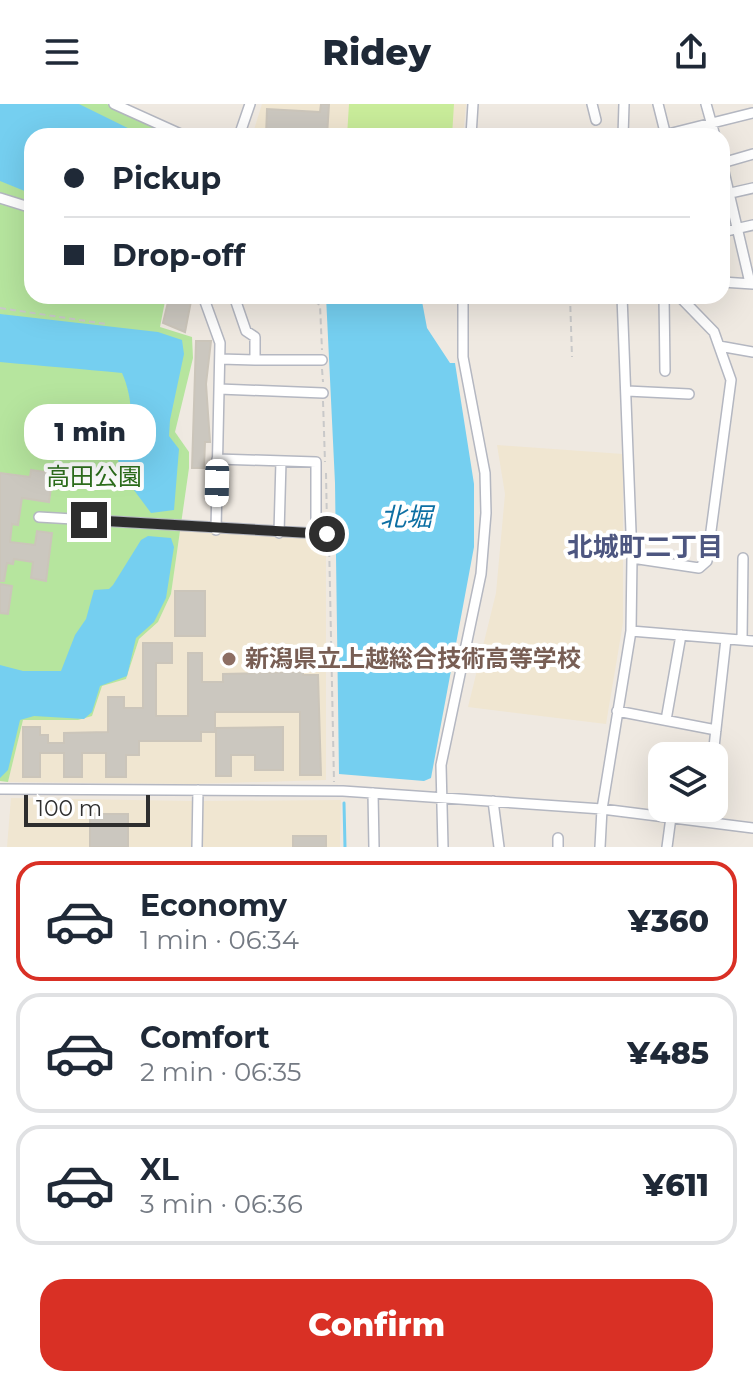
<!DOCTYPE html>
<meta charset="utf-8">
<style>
:root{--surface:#fff;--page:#f2f2f3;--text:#1f2937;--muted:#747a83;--line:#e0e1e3;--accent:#d93025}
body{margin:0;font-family:Montserrat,"Noto Sans JP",sans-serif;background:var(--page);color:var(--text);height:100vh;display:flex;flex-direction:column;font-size:30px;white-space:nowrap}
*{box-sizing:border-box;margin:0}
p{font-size:26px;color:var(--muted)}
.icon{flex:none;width:44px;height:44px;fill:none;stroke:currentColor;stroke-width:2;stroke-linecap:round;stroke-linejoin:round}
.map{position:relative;height:743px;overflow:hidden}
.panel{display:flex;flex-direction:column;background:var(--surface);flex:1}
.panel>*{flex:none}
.top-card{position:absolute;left:24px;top:24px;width:706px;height:176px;border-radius:24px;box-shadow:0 8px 32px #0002;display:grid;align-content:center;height:176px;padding:0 40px;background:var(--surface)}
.fabs{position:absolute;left:648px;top:638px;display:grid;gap:16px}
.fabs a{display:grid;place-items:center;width:80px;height:80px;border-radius:16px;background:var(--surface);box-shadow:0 8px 32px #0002;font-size:40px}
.scale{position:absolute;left:24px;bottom:20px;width:126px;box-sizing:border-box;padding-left:8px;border:4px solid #2e2e2e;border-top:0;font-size:22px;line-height:28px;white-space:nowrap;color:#2e2e2e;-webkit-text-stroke:6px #fff;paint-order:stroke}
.end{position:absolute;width:36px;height:36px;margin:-18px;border:10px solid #2e2e2e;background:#fff;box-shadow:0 0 0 4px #fff}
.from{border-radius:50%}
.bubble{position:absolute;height:56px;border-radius:24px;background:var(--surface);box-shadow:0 8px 32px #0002;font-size:26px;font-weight:800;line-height:56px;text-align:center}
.car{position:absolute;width:24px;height:48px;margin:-24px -12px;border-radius:10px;box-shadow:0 0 6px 2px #0007;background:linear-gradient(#fff 24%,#345 0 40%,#fff 0 76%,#345 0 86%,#fff 0)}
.top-card b{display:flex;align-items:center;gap:28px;height:76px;font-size:30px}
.top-card b+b{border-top:2px solid var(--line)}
.top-card i{width:20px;height:20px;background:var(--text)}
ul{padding:14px 0 0;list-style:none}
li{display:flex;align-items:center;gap:24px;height:120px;margin:0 16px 12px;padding:0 24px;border:4px solid var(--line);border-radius:24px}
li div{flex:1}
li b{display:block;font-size:30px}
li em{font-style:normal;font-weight:800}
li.selected{border-color:var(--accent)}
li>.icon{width:72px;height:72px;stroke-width:1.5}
.button{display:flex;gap:16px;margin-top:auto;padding:16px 40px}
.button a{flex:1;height:92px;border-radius:24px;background:var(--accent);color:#fff;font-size:32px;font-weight:800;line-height:92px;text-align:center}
header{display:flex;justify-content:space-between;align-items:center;height:104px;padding:0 40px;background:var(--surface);font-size:36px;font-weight:800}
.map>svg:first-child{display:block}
.education{fill:#f0e6d1}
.green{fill:#b6e59e}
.pitch{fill:#c9ec9a}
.water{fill:#75cff0}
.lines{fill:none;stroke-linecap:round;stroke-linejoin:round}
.stream{stroke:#75cff0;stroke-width:3}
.building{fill:#cbc7bf;stroke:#cbc5ba;stroke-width:2}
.minor-casing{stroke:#b4b7c1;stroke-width:12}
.path{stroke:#c9c9c9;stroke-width:2;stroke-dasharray:6 4;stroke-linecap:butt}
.minor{stroke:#fff;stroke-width:9}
.route{stroke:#2e2e2e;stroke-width:10}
.education-dot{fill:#8d6e63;stroke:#fff;stroke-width:3}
.labels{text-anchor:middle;stroke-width:8;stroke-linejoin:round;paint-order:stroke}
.park-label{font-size:24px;fill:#2c6e1b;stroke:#fff}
.education-label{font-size:24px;font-weight:bold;fill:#785e54;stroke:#fff;text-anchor:start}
.water-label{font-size:26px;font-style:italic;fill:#0d6fa3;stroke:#fff}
.neighbourhood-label{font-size:26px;font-weight:bold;fill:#4d5680;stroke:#fff}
</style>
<header><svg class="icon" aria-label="menu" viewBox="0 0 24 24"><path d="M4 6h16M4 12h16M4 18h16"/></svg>Ridey<svg class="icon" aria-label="share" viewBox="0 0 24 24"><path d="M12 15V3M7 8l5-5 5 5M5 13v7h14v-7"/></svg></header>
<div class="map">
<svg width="753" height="743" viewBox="0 0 753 743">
<rect width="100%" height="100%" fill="#efe9e1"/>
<path class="education" d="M 262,0 L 466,0 L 463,32 L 252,32 Z
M 497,341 L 623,350 L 623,519 L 606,620 L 468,603 L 496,489 L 505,390 Z
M 180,427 L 326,433 L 326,676 L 191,680 L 8,678 L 23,615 L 78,616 L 102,582 L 126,575 L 139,535 L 158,518 L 171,490 Z
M 11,694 L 192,697 L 191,743 L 7,743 Z
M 341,696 L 340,743 L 202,743 L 202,697 Z"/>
<path class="green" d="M 0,0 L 107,0 L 177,32 L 32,32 L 32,192 L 166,192 L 160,223 L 192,233 L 193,254 L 175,328 L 189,348 L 189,364 L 171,490 L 158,518 L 139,535 L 126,575 L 102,582 L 92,612 L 78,616 L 23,616 L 8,678 L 0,677 Z"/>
<path class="pitch" d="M 349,0 L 454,0 L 452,32 L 347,32 Z"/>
<path class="water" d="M 0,0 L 79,0 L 144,32 L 32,32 L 32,90 L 0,77 Z
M 326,192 L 421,192 L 427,224 L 450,259 L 455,259 L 474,380 L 474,443 L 431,674 L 424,677 L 339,670 L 335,379 Z
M 0,210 L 158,228 L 182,236 L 184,250 L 170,316 L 169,332 L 179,345 L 174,406 L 151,409 L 122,370 L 118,356 C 135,330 134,296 122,269 C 83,265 41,262 0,258 Z
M 148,432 L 171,434 L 174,443 L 166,494 L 154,518 L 136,534 L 127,572 L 100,582 L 92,608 L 84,615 L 34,612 L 20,616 L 8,666 L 0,674 L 0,561 L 23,567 L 61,567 L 75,531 L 86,515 L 94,486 L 109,485 L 113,481 L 141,436 Z"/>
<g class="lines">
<path class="stream" d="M 344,699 L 345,743"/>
</g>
<path class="building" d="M 321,0 L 329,0 L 327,32 L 266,32 L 267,5 L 320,8 Z
M 173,192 L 192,192 L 185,228 L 163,219 L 169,194 Z
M 196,237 L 211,237 L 206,280 L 210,338 L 205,338 L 204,364 L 192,364 Z
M 31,366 L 53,369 L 49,398 L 22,394 L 18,421 L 12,420 L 10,438 L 35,441 L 37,427 L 52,429 L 46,477 L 31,474 L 33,458 L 14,455 L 13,460 L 7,459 L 4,477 L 0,477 L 0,369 L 30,373 Z
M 0,480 L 12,482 L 8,510 L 0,509 Z
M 175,487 L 205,487 L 205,532 L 175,532 Z
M 143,539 L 172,539 L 172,559 L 156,559 L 156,612 L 188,612 L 188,549 L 202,549 L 202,578 L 223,578 L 223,570 L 303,568 L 303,571 L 318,571 L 321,671 L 300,671 L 300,608 L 215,608 L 215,628 L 201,628 L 201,637 L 139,637 L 139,651 L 126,651 L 126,673 L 106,673 L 106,649 L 82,649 L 82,673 L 64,673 L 64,649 L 40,649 L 40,673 L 23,673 L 23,623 L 40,623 L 40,631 L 48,631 L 48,639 L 64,639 L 64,629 L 108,628 L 108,593 L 124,593 L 124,604 L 143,604 Z
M 283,623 L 283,666 L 255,666 L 255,651 L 231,651 L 231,672 L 216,672 L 216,624 Z
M 90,710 L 128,710 L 128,743 L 90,743 Z
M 293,732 L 326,732 L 326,743 L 293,743 Z"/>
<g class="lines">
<g class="minor-casing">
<path id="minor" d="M 114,0 L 185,32
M 592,0 L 596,16
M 658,0 L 666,32
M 706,0 L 715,32
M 239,32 L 250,0
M 471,32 L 473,0
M 623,32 L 624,0
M 660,32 L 752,9
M 722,59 L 750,179
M 722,59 L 753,50
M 722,91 L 753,84
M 0,94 L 32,104
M 722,128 L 753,121
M 722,178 L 753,180
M 203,192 L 220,239 L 216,426
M 664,192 L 665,267
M 719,242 L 753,248
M 220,255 L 255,256 L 255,233 L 246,227 L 234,192
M 255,256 L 322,256
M 219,285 L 323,289
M 627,287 L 689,290
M 217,355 L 316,358 L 316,430
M 39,413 L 327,430
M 279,429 L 281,357
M 632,454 L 699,464 L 707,457 L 731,276 L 714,228 L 679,192
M 631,527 L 753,537
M 742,536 L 743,454
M 617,607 L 716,626
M 666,616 L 681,531
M 713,652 L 726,535
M 0,685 L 343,687 L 602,705 L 753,724
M 373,689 L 374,743
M 493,697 L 499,743
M 197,743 L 198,686
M 443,743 L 441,661 L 481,470 L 486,409 L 485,369 L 463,253 L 463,192
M 558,743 L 558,734
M 600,743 L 602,705 L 631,527 L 632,454 L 622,192
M 667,743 L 671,713"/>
</g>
<path class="path" d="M 306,192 L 320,201 L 322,246
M 570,192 L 572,253
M 0,204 L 106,220
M 322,265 L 323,278
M 323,297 L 325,358
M 326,369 L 327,422
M 329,437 L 334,678"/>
<use href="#minor" class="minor"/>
</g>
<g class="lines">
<path class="route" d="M 89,416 L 327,430"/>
</g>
<circle class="education-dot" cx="229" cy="555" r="8"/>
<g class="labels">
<g class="park-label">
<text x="94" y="381">高田公園</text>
</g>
<g class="education-label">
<text x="245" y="563">新潟県立上越総合技術高等学校</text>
</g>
<g class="water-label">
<text x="406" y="422">北堀</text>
</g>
<g class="neighbourhood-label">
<text x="645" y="452">北城町二丁目</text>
</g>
</g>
</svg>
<div class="fabs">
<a><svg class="icon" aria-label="layers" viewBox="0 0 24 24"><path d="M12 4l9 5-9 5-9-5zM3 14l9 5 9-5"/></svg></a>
</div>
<div class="scale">100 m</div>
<i class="end from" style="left:327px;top:430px"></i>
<i class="end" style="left:89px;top:416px"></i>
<div class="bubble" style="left:24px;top:300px;width:132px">1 min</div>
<i class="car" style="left:217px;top:379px;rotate:181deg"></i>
<div class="top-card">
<b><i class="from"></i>Pickup</b>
<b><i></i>Drop-off</b>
</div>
</div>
<section class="panel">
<ul>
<li class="selected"><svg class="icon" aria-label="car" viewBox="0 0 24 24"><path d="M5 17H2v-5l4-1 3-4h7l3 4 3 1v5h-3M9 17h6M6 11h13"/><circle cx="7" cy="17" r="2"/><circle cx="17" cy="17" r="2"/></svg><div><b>Economy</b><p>1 min · 06:34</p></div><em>¥360</em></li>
<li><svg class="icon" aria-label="car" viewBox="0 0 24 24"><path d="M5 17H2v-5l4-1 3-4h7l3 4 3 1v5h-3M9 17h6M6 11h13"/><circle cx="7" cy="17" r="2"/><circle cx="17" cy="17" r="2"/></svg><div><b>Comfort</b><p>2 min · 06:35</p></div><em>¥485</em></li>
<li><svg class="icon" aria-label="car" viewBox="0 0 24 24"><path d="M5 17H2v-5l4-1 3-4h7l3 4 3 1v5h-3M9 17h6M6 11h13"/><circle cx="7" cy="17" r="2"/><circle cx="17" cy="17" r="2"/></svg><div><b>XL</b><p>3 min · 06:36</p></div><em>¥611</em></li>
</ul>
<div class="button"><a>Confirm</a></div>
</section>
